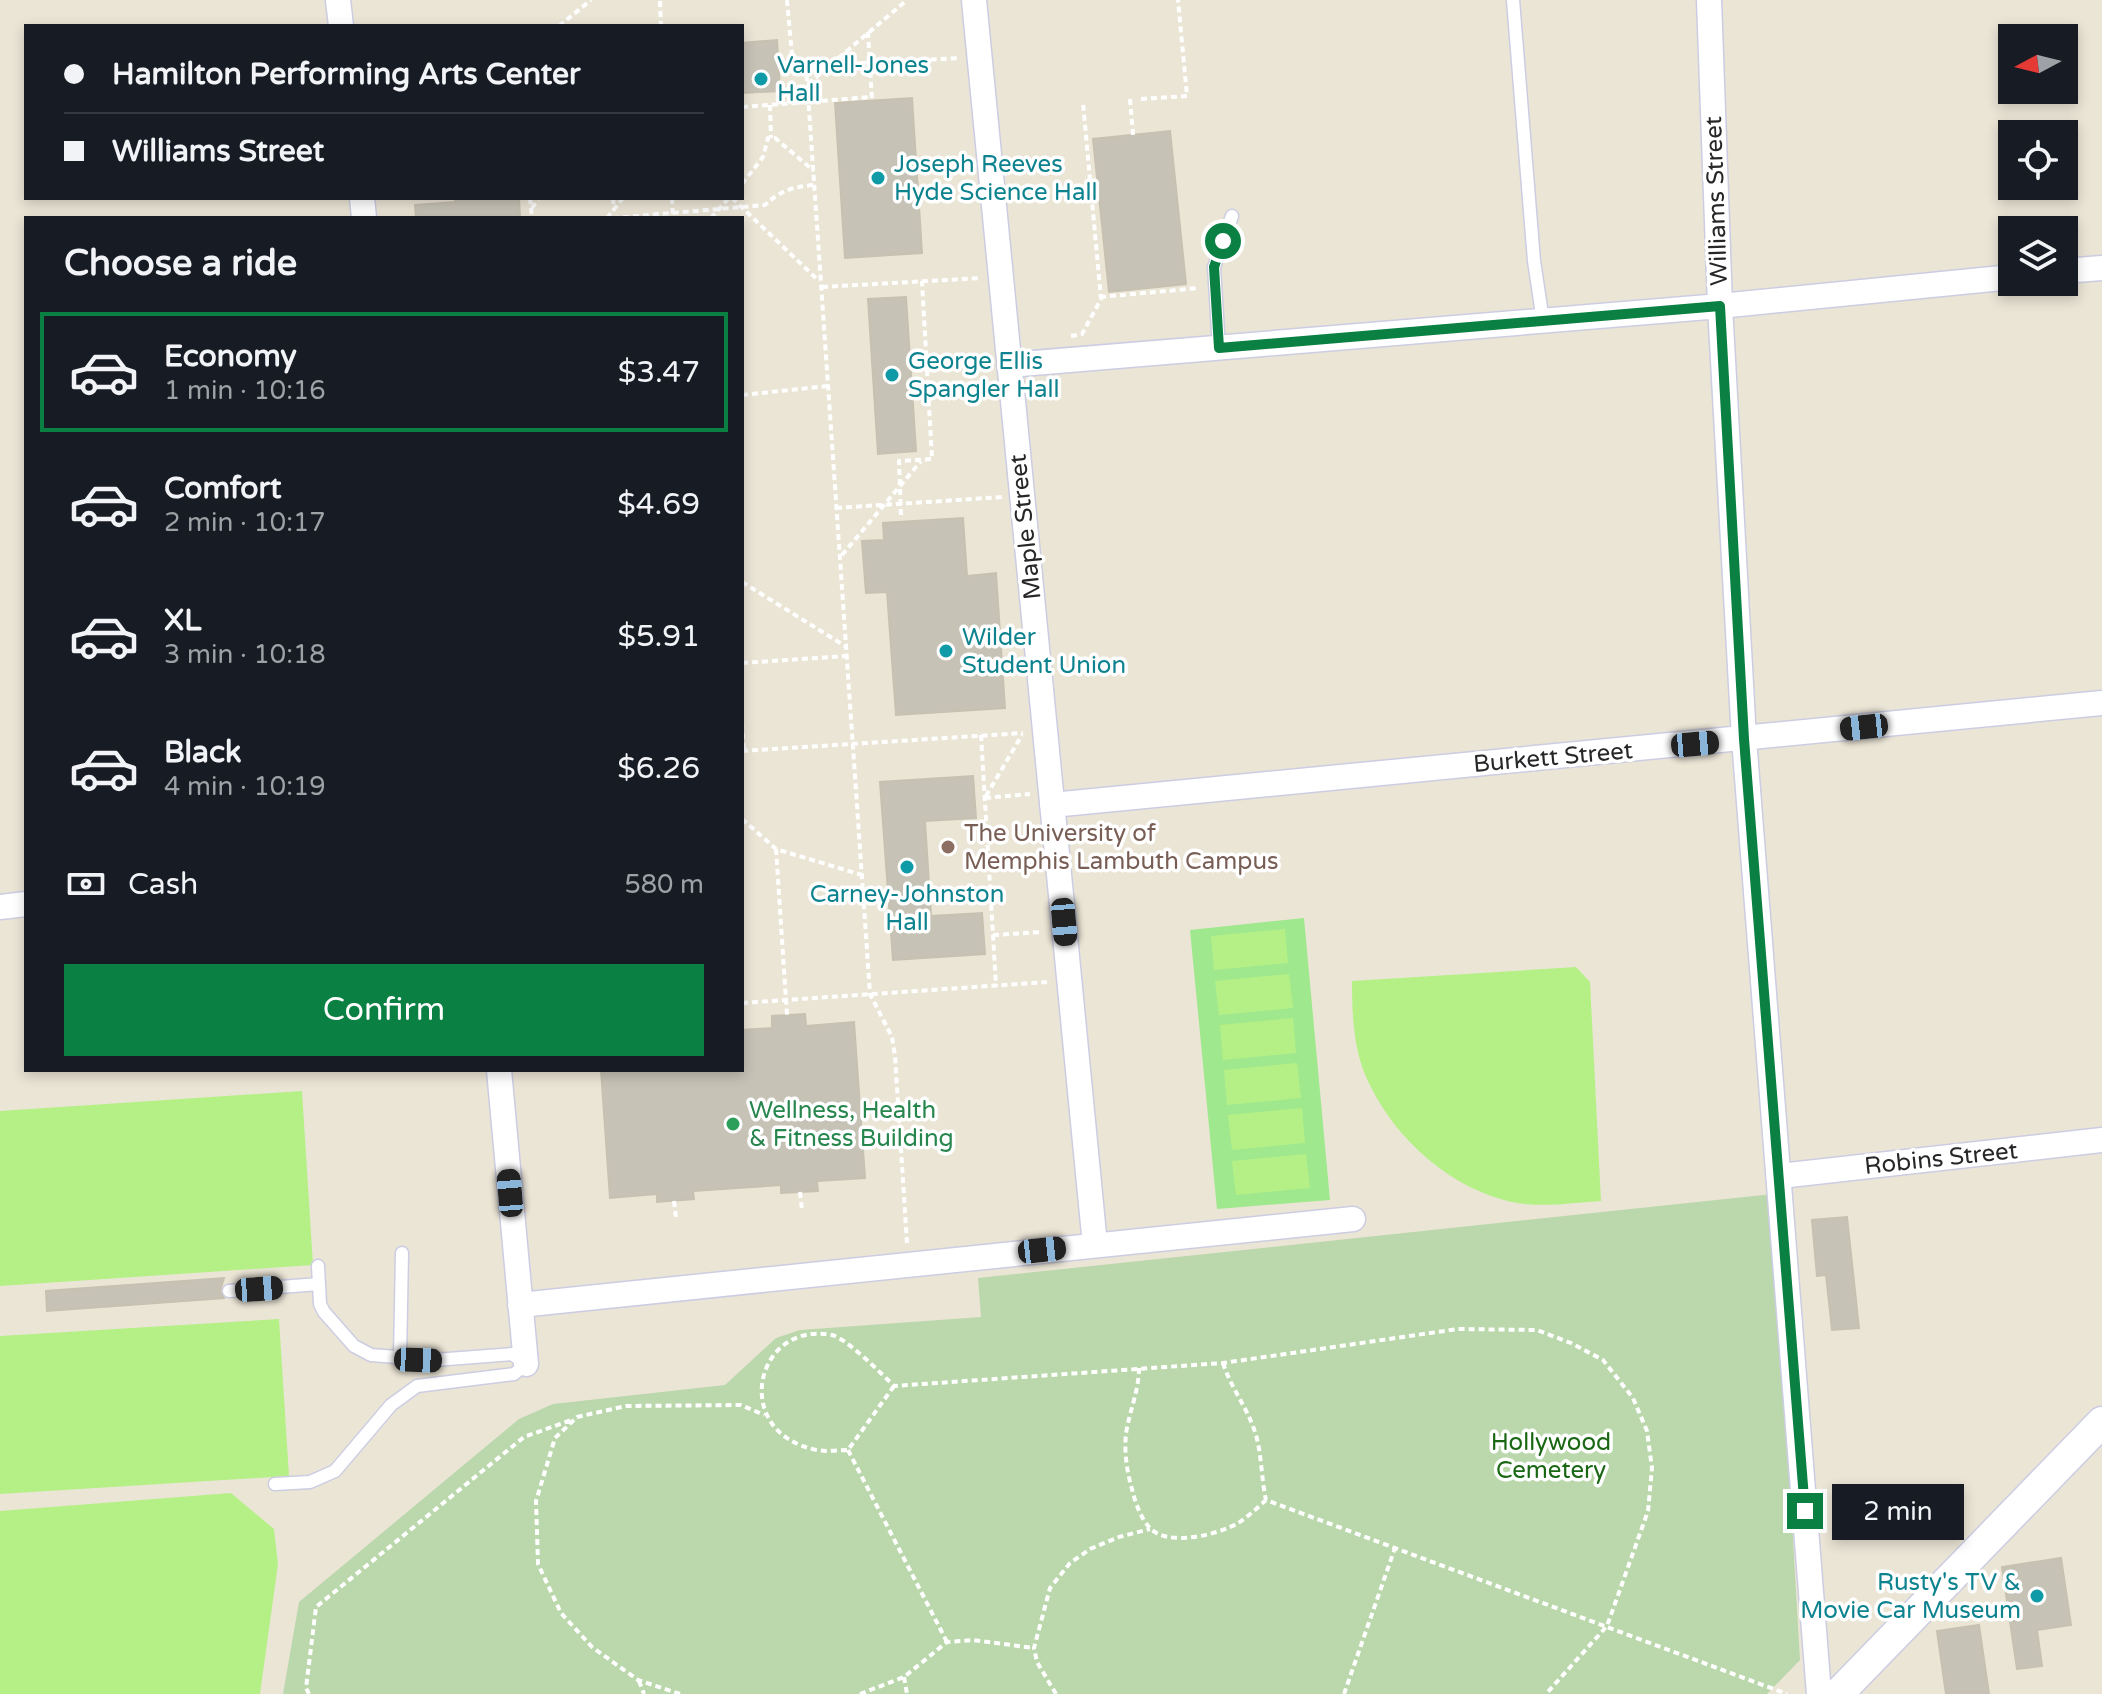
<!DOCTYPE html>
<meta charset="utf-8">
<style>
:root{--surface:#171b24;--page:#242831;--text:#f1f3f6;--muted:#9ea1a6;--line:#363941;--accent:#0b8043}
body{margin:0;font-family:"Varela Round",sans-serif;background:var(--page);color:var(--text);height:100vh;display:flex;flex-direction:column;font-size:30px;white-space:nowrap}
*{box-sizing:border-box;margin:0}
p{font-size:26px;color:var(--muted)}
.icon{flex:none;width:44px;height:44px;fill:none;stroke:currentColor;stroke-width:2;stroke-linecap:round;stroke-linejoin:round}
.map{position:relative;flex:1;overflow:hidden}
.details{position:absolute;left:24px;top:216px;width:720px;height:856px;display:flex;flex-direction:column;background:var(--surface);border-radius:0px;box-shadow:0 4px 12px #0003}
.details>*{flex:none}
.top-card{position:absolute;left:24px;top:24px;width:720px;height:176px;border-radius:0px;box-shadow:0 4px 12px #0003;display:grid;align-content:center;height:176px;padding:0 40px;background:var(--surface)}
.needle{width:52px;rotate:263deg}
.controls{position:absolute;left:1998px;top:24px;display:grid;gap:16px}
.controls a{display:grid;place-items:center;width:80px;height:80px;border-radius:0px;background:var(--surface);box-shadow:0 4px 12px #0003;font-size:40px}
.end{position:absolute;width:36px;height:36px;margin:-18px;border:10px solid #0b8043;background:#fff;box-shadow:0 0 0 4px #fff}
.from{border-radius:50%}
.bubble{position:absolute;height:56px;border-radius:0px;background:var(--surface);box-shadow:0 4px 12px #0003;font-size:26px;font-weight:600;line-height:56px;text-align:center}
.car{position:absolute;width:24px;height:48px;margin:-24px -12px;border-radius:10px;box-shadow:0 0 6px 2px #0007;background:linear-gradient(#222 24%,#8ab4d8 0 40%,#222 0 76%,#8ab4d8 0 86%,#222 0)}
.top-card b{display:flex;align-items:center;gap:28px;height:76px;font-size:30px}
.top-card b+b{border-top:2px solid var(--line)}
.top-card i{width:20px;height:20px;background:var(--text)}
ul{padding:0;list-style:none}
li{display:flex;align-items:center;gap:24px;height:120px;margin:0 16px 12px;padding:0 24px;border:4px solid transparent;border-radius:0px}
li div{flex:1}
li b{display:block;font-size:30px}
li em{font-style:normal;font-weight:600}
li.on{border-color:var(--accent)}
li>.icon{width:72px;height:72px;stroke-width:1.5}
h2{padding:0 40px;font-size:36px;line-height:96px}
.pay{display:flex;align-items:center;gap:20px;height:88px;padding:0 40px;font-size:30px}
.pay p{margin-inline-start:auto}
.action{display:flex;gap:16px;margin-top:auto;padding:16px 40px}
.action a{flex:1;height:92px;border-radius:0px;background:var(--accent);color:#fff;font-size:32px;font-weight:600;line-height:92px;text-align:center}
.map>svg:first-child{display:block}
.green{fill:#9fe88d}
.cemetery{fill:#bbd7ac}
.pitch{fill:#b5f087}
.building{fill:#c6c2b6;stroke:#c6c1b0;stroke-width:2}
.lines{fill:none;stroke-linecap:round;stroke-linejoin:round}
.service-casing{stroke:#cccde2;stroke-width:15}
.minor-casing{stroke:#cccde2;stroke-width:27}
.tertiary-casing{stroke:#cccde2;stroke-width:33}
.path{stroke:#fff;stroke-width:4;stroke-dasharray:6 4;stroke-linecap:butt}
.service{stroke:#fff;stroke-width:12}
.minor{stroke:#fff;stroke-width:24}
.tertiary{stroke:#fff;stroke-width:30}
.route{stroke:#0b8043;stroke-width:10}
.culture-dot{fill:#0f9aa8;stroke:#fff;stroke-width:3}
.education-dot{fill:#8d6e63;stroke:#fff;stroke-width:3}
.leisure-dot{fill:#2e9e5b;stroke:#fff;stroke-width:3}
.labels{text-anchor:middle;stroke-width:7;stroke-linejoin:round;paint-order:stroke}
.culture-label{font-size:24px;fill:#0d838f;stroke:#fff;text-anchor:start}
.street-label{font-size:24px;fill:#272727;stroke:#fff}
.education-label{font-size:24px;fill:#785e54;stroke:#fff;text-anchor:start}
.leisure-label{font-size:24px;fill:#27864d;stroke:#fff;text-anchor:start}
.park-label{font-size:24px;fill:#196713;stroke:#fff}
</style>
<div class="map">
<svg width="2102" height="1694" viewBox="0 0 2102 1694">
<rect width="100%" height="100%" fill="#ebe5d6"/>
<path class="green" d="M 1304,918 L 1330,1200 L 1217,1209 L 1190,930 Z"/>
<path class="cemetery" d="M 1773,1194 L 1800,1660 L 1767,1694 L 283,1694 L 299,1602 L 519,1419 L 553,1404 L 725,1385 L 776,1338 L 800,1330 L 981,1317 L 978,1278 Z"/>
<path class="pitch" d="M 1285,929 L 1288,963 L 1214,970 L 1211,936 Z
M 1576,967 L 1590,982 L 1601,1201 C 1571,1203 1534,1209 1504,1200 C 1442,1183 1388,1131 1364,1072 C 1353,1043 1352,1011 1352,981 Z
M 1289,974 L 1293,1008 L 1219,1015 L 1215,981 Z
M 1293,1018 L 1296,1053 L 1223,1060 L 1220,1025 Z
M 1297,1063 L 1301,1098 L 1227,1105 L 1224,1070 Z
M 302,1091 L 313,1265 L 0,1286 L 0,1111 Z
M 1302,1108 L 1305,1143 L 1232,1150 L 1228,1115 Z
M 1306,1154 L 1310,1188 L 1236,1195 L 1232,1161 Z
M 279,1319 L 289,1476 L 0,1494 L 0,1336 Z
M 231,1493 L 274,1529 L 278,1564 L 260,1694 L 0,1694 L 0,1511 Z"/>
<path class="building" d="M 777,40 L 780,91 L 743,93 L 742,43 Z
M 912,98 L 922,253 L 845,258 L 835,103 Z
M 1170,131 L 1186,284 L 1109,292 L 1093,139 Z
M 455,198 L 519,198 L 520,218 L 416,218 L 415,205 L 455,202 Z
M 906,297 L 916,451 L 878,454 L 868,299 Z
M 963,518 L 967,576 L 996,573 L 1005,708 L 896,715 L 887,592 L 866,593 L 862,541 L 884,540 L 883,523 Z
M 973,776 L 976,818 L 925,821 L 931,916 L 982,913 L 985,954 L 893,960 L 880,782 Z
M 805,1014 L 806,1026 L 854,1022 L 865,1178 L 817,1181 L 818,1191 L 781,1193 L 781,1185 L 693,1191 L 694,1199 L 657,1202 L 657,1194 L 610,1198 L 601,1070 L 742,1070 L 742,1030 L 772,1028 L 772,1016 Z
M 1847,1217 L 1859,1328 L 1832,1330 L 1826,1275 L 1817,1276 L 1812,1220 Z
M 224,1278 L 220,1291 L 224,1298 L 47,1311 L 46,1291 Z
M 2061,1558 L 2071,1625 L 2037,1630 L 2042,1666 L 2017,1669 L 2002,1567 Z
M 1979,1625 L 1989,1694 L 1946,1694 L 1937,1631 Z"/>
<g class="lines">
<g class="service-casing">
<path id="service" d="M 1513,0 L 1534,261 L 1543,321
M 1219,348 L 1214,267 L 1232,216
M 229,1291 L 319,1284
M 400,1359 L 402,1253
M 275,1484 L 310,1482 L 335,1471 L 391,1405 L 417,1386 L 514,1374 L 526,1364 L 512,1354 L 435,1360 L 371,1355 L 354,1346 L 324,1312 L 320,1304 L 318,1266"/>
</g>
<g class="minor-casing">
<path id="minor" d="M 338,0 L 341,26
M 974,0 L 1095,1245
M 1709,0 L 1720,306 L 1744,739 L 1819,1694
M 362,198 L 364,218
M 2064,271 L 2102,268
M 1009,365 L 1720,306 L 2012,277
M 1052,805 L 2102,703
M 0,907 L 26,904
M 499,1070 L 526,1364
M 1780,1176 L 2102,1140
M 520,1305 L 1353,1219"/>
</g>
<g class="tertiary-casing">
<path id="tertiary" d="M 1838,1694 L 2102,1422"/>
</g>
<path class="path" d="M 787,0 L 793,66 L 806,66
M 660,1 L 661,26
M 559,26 L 591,0
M 868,32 L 872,101
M 779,67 L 793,66
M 808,84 L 907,0
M 1130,99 L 1133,135
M 1141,99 L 1187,96 L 1178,0
M 770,105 L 771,138
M 742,107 L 872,97
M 742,184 L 763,157 L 768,138 L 775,138 L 814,171
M 530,198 L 532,218
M 613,198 L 614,211
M 672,198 L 673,218
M 732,198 L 819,281
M 532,208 L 539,198
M 607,218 L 623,198
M 613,218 L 765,205 C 781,190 793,187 814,185
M 711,218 L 729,198
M 822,287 L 981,278
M 1100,297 L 1199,288
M 1071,336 L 1082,334 L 1101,299 L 1083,103
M 742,395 L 828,386
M 836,508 L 1002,497
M 901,515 L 899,461 L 932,459 L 922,281
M 842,555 L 921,461
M 742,582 L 845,646
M 742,663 L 847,656
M 742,666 L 742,693
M 742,723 L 744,751
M 981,735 L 996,986
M 742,751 L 1023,733
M 986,796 L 1022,735
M 985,798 L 1030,794
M 742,819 L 776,849 L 862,875
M 776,849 L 787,1015
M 993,935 L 1042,932
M 742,1003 L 1047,982
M 800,1192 L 802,1210
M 674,1201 L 676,1218
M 907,1243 L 895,1056 L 892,1037 L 870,994 L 806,66 L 960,58
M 1223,1363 C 1231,1388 1247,1407 1255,1432 C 1262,1453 1261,1478 1266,1500 L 1787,1694
M 1139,1368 C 1139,1391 1129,1412 1126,1434 C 1124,1452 1127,1472 1132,1489 C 1135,1502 1141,1519 1150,1528 C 1167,1547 1218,1535 1238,1523 C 1248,1517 1257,1508 1266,1500
M 894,1386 L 848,1450 C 838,1450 827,1452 817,1450 C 729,1433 755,1320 832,1335 C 846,1338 883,1375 894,1386 L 1223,1363 L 1458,1329 L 1537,1330 L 1571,1343 L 1603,1360 L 1633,1398 L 1647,1431 L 1652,1468 L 1648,1511 L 1607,1626 L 1546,1694
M 848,1450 L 947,1642
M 904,1677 L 907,1694
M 639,1681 L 644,1694
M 309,1694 L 306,1688 L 316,1607 L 524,1437 L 574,1419
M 680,1694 L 638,1680 L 592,1647 L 561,1613 L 538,1564 L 536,1501 L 555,1438 L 577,1417 L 626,1406 L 741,1405 L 764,1415
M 860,1694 L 904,1677 L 947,1642 L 973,1640 L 1034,1648
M 1056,1694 L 1037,1662 L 1034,1648 L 1050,1588 L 1070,1563 L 1090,1549 L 1119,1537 L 1150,1529
M 1344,1694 L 1395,1548"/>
<use href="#service" class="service"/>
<use href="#minor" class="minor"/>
<use href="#tertiary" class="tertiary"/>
</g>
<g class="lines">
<path class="route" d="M 1223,241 L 1214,267 L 1219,348 L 1720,306 L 1744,739 L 1805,1511"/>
</g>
<g class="culture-dot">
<circle cx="761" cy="79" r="8"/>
<circle cx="878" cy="178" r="8"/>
<circle cx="892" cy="375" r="8"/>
<circle cx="946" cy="651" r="8"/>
<circle cx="907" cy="867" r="8"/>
<circle cx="2037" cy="1596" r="8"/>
</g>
<circle class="education-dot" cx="948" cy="847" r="8"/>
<circle class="leisure-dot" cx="733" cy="1124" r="8"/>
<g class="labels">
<g class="culture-label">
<text x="777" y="73">Varnell-Jones<tspan x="777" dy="28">Hall</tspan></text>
<text x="894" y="172">Joseph Reeves<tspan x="894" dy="28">Hyde Science Hall</tspan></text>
<text x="908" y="369">George Ellis<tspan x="908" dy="28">Spangler Hall</tspan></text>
<text x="962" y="645">Wilder<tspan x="962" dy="28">Student Union</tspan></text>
<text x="907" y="902" text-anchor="middle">Carney-Johnston<tspan x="907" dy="28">Hall</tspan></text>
<text x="2021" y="1590" text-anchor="end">Rusty's TV &amp;<tspan x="2021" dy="28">Movie Car Museum</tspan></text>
</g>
<g class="street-label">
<text transform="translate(1716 201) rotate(-92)" y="8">Williams Street</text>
<text transform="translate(1025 527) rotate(-96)" y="8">Maple Street</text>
<text transform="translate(1553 757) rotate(-5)" y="8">Burkett Street</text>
<text transform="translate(1941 1158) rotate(-6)" y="8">Robins Street</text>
</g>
<g class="education-label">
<text x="964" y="841">The University of<tspan x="964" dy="28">Memphis Lambuth Campus</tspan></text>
</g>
<g class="leisure-label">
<text x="749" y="1118">Wellness, Health<tspan x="749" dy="28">&amp; Fitness Building</tspan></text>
</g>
<g class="park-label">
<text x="1551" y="1450">Hollywood<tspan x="1551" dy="28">Cemetery</tspan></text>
</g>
</g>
</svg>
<div class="controls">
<a><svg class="needle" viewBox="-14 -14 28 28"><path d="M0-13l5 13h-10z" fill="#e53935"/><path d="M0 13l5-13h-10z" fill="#9ea1a6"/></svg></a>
<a><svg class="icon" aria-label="locate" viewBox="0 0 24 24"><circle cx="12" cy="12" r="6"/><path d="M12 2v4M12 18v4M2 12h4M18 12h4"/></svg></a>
<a><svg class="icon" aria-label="layers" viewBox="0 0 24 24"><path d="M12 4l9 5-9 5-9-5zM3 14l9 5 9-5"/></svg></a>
</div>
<i class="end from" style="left:1223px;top:241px"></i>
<i class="end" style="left:1805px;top:1511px"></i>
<div class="bubble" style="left:1832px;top:1484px;width:132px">2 min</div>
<i class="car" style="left:1864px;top:727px;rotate:264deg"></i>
<i class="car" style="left:1695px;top:744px;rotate:85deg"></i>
<i class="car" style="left:1064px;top:922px;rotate:175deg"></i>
<i class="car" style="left:510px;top:1193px;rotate:355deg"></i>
<i class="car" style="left:1042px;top:1250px;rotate:84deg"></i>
<i class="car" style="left:259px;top:1289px;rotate:86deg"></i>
<i class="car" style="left:418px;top:1360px;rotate:92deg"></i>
<div class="top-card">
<b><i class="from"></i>Hamilton Performing Arts Center</b>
<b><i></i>Williams Street</b>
</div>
<section class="details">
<h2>Choose a ride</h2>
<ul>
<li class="on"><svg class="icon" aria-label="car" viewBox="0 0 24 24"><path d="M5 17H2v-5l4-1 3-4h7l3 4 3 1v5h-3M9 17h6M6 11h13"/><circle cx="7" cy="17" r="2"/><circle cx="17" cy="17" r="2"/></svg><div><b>Economy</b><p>1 min · 10:16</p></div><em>$3.47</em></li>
<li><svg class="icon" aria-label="car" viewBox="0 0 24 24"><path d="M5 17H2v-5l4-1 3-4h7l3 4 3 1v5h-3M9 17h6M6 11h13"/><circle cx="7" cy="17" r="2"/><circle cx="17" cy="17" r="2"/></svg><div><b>Comfort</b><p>2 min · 10:17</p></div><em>$4.69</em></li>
<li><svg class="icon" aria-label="car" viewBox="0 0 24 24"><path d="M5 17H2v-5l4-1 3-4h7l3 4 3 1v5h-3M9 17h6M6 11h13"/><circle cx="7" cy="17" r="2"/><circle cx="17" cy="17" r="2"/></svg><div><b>XL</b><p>3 min · 10:18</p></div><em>$5.91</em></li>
<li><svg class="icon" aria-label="car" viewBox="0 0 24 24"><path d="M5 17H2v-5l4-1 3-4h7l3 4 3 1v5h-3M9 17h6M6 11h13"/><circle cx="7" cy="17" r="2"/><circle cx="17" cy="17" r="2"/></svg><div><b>Black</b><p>4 min · 10:19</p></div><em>$6.26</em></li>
</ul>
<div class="pay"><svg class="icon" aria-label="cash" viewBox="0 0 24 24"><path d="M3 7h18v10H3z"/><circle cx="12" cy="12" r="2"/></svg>Cash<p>580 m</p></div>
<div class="action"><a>Confirm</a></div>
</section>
</div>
